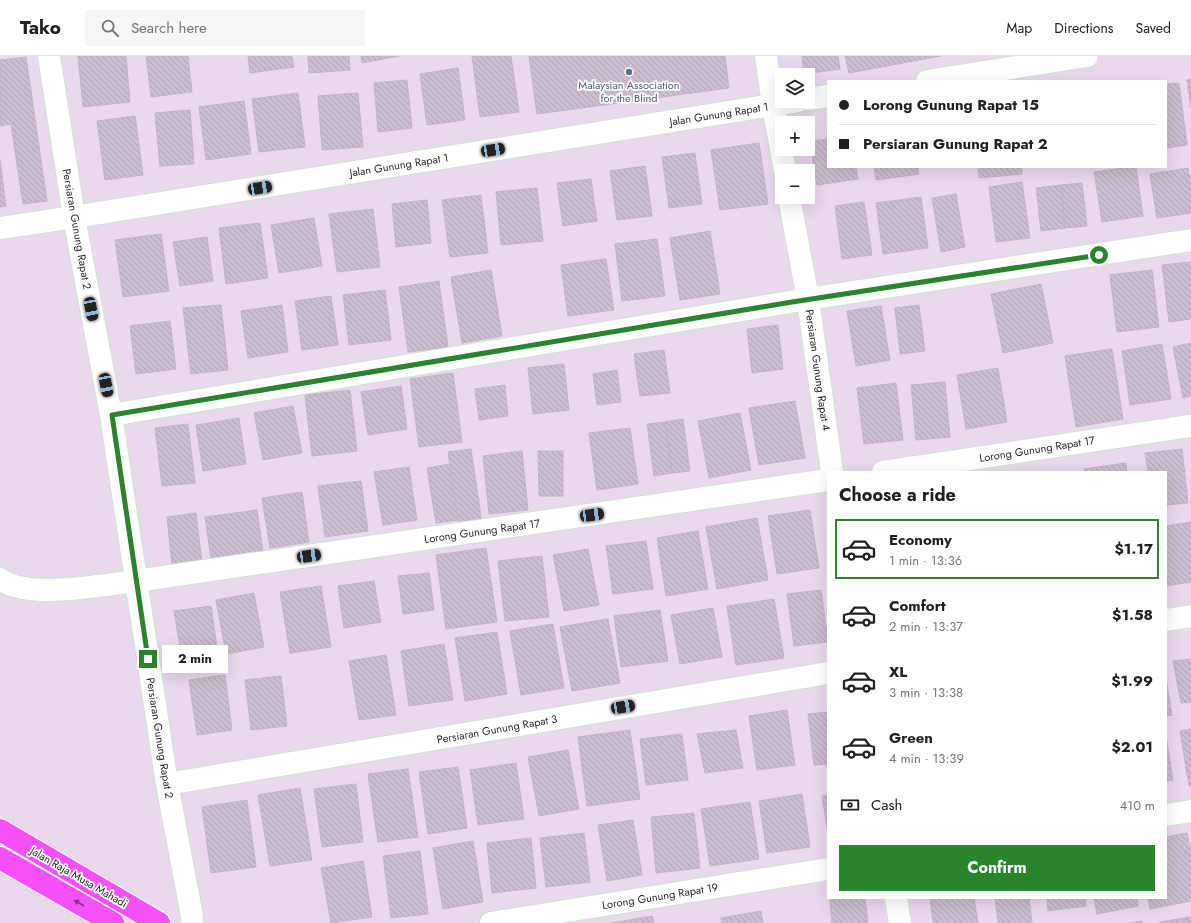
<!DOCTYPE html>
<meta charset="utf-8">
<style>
:root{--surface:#fff;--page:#f6f6f6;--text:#202124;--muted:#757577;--line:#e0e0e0;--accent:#29852c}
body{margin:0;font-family:Jost,sans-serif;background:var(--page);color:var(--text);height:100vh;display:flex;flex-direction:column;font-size:15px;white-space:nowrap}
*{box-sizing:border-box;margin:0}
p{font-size:13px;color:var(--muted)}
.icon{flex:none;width:22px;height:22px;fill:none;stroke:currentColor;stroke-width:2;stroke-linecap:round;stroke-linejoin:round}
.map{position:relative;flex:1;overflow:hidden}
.drawer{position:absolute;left:827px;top:415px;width:340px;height:428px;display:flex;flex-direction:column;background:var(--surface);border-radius:0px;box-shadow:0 4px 16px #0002}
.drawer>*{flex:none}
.banner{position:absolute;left:827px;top:24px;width:340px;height:88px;border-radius:0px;box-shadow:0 4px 16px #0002;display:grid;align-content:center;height:88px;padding:0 12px;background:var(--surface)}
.tools{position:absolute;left:775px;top:12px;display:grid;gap:8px}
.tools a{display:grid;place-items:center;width:40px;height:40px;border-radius:0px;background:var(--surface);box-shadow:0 4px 16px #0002;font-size:20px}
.end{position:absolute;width:18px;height:18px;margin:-9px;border:5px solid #29852c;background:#fff;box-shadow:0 0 0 2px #fff}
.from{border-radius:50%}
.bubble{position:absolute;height:28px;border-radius:0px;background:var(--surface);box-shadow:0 4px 16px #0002;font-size:13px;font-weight:700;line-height:28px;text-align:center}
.car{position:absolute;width:12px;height:24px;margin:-12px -6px;border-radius:5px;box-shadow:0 0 3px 1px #0007;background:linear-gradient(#222 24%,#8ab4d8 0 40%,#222 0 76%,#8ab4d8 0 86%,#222 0)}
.banner b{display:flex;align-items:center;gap:14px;height:38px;font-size:15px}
.banner b+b{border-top:1px solid var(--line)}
.banner i{width:10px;height:10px;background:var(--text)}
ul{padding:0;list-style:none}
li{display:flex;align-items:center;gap:12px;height:60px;margin:0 8px 6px;padding:0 4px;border:2px solid transparent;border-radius:0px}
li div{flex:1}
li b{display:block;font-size:15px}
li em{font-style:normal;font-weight:700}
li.selected{border-color:var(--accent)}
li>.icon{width:36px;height:36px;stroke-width:1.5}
h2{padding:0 12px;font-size:18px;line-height:48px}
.pay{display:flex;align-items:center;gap:10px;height:44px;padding:0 12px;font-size:15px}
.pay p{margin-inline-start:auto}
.action{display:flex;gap:8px;margin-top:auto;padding:8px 12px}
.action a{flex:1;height:46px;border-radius:0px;background:var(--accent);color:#fff;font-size:16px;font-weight:700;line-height:46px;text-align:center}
header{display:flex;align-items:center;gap:24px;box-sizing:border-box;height:56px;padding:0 20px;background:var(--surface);border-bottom:1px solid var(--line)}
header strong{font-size:19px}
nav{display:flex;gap:22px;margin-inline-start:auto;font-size:14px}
.search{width:280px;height:36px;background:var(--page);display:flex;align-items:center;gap:10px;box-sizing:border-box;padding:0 14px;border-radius:0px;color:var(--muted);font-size:15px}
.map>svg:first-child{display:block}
.building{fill:url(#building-back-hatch);stroke:#c4b3c7}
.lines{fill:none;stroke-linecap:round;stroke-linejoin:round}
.minor-casing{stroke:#cee3ce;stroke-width:24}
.major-casing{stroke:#fff;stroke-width:24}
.minor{stroke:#fff;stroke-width:22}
.major{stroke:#f550fa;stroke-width:22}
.oneway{fill:#7b397d}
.route{stroke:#29852c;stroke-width:5}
.service-dot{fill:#5c6f8a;stroke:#fff;stroke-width:1.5}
.labels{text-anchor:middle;stroke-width:3.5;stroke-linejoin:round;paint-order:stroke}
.service-label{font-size:11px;fill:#4e5e75;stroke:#fff}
.street-label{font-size:11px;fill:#292929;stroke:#fff}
</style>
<header>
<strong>Tako</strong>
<div class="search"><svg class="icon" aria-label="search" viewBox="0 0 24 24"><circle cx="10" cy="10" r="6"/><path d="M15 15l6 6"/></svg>Search here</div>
<nav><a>Map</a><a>Directions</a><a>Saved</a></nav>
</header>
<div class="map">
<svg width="1191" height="867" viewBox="0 0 1191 867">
<defs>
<pattern id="building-back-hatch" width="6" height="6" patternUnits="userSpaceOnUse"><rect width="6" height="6" fill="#cbbece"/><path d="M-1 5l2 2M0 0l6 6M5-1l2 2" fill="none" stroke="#aea3b1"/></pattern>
</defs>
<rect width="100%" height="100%" fill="#e8d9ec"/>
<path class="building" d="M 78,0 L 126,0 L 130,46 L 83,51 Z
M 146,0 L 188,0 L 192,36 L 151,41 Z
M 248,0 L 292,0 L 294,11 L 250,17 Z
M 308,0 L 349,0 L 350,14 L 309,17 Z
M 361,0 L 399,0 L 362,7 Z
M 472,0 L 511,0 L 519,56 L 480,61 Z
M 529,0 L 725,0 L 729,32 L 537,58 Z
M 802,0 L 838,0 L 840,13 L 804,18 Z
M 845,0 L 941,0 L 849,17 Z
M 26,1 L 47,145 L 23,148 L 11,68 L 0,70 L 0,4 Z
M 458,12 L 465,64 L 427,69 L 420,18 Z
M 1191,23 L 1191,52 L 1187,24 Z
M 407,24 L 412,72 L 378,76 L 374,27 Z
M 1179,27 L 1187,89 L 1166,92 L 1166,28 Z
M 298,37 L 305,91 L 259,96 L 252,43 Z
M 358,37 L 363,91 L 322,94 L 318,40 Z
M 244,45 L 251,98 L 206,104 L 199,51 Z
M 190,54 L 194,108 L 160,110 L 155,57 Z
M 135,60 L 143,119 L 105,124 L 97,65 Z
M 828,83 L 828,111 L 856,111 L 858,123 L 817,129 L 810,85 Z
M 759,87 L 768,148 L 720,154 L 711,94 Z
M 695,97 L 702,148 L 669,152 L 662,101 Z
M 0,104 L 6,150 L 0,151 Z
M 645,110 L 652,160 L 617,164 L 610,115 Z
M 874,111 L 918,111 L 919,118 L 876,124 Z
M 978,111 L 1022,111 L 1022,118 L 979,122 Z
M 1131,111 L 1136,111 L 1143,160 L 1102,166 L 1094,116 Z
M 1188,112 L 1191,130 L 1191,157 L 1157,162 L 1150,118 Z
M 591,123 L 597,165 L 563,170 L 557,127 Z
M 1022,126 L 1030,182 L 996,186 L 989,131 Z
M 1082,127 L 1087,170 L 1065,172 L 1061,129 Z
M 1061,129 L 1065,172 L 1041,175 L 1036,132 Z
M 537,132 L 543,185 L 501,189 L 496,136 Z
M 956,138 L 965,191 L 941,196 L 932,142 Z
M 481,139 L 488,197 L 450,201 L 442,144 Z
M 921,141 L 928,192 L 883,198 L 876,147 Z
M 427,144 L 431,187 L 396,191 L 392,148 Z
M 864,146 L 872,199 L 842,203 L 835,150 Z
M 373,153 L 380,211 L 337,216 L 329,158 Z
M 314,162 L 322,210 L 279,217 L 271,169 Z
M 260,167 L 268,222 L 226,228 L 219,172 Z
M 710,175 L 720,238 L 680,244 L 670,182 Z
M 161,178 L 169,235 L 123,241 L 115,184 Z
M 207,181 L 213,225 L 180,230 L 173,186 Z
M 657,183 L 665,240 L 622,245 L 615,188 Z
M 606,203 L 614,254 L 568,260 L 561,209 Z
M 1191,206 L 1191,263 L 1169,266 L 1162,209 Z
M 491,214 L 502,280 L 462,287 L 451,221 Z
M 1152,214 L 1159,271 L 1117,276 L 1110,219 Z
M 439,225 L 448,291 L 408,296 L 399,231 Z
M 1041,228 L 1053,287 L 1003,297 L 991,238 Z
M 385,234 L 391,284 L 349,289 L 343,239 Z
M 331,240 L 338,289 L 302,294 L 295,245 Z
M 221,249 L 228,314 L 191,318 L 183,252 Z
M 282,249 L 288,296 L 248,302 L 241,255 Z
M 919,249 L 925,295 L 900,298 L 895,252 Z
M 881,250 L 890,304 L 856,310 L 847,255 Z
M 170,265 L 176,313 L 136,318 L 130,270 Z
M 778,269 L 783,313 L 752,317 L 747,273 Z
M 1191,287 L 1191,340 L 1183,342 L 1173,291 Z
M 1162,288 L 1171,343 L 1130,349 L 1122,295 Z
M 1112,293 L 1123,363 L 1076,371 L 1065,300 Z
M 664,294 L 670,337 L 640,340 L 634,298 Z
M 564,308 L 569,354 L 533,358 L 528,312 Z
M 998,312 L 1007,366 L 966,373 L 957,319 Z
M 617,314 L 621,346 L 597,349 L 593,318 Z
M 453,317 L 462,386 L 419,391 L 410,323 Z
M 945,326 L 950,381 L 916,384 L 911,329 Z
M 896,327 L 903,384 L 864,388 L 857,332 Z
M 505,329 L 508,360 L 479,364 L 475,333 Z
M 401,330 L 407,373 L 368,379 L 361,336 Z
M 350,334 L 357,395 L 312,400 L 305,339 Z
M 795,345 L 805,402 L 759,409 L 749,352 Z
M 293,350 L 302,397 L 263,404 L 254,357 Z
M 740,357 L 751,414 L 709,422 L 698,365 Z
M 239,362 L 246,408 L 203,415 L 196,369 Z
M 683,363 L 690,415 L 672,417 L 665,366 Z
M 665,366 L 672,417 L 654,420 L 647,368 Z
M 188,368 L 195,427 L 162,430 L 155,372 Z
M 630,372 L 638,428 L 597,434 L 589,377 Z
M 471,393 L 482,467 L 459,470 L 448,396 Z
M 1182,393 L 1188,447 L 1166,449 L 1166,416 L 1148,416 L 1145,397 Z
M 522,395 L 528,454 L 489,458 L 483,400 Z
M 538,395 L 563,395 L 563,440 L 539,440 Z
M 1126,407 L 1127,416 L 1085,416 L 1084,413 Z
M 450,408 L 458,464 L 436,467 L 427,412 Z
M 409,411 L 417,464 L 383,469 L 374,416 Z
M 361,425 L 368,475 L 325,481 L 318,430 Z
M 302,436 L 309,486 L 270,492 L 262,442 Z
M 257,454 L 264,502 L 212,509 L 205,461 Z
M 810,454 L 819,512 L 777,518 L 768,460 Z
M 196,457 L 202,507 L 172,510 L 167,461 Z
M 757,462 L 768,524 L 717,533 L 706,471 Z
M 1191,466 L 1191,526 L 1166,530 L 1166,470 Z
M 698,475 L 708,533 L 666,540 L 657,482 Z
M 646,485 L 653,533 L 613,538 L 606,490 Z
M 486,492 L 497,566 L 446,573 L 436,499 Z
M 588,493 L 599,549 L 564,555 L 553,499 Z
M 542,500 L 549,561 L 505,565 L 498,505 Z
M 429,517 L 434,554 L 403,558 L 398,520 Z
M 374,525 L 381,566 L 344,572 L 338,530 Z
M 321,530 L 331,591 L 290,597 L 280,536 Z
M 821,534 L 828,586 L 794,590 L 787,538 Z
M 254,537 L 264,591 L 226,598 L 216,544 Z
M 774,543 L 784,602 L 736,609 L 727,550 Z
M 211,550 L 218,598 L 182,603 L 174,555 Z
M 713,552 L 722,601 L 680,608 L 671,559 Z
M 660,554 L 668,605 L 621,611 L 614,560 Z
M 608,563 L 620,627 L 572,635 L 560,571 Z
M 553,568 L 564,632 L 521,639 L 510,575 Z
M 497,576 L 507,638 L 465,645 L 455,582 Z
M 444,588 L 453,644 L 409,650 L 401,595 Z
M 386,599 L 396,659 L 359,664 L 349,605 Z
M 1191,603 L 1191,646 L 1181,647 L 1173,605 Z
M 225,619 L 232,674 L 197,679 L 189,624 Z
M 281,620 L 287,670 L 251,674 L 245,624 Z
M 1166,623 L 1172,659 L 1166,660 Z
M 787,654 L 795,709 L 757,714 L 749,660 Z
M 828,656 L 828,708 L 814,709 L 808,658 Z
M 1191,673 L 1191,730 L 1189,730 L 1180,675 Z
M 630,674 L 640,743 L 587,750 L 578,681 Z
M 736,674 L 743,712 L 705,717 L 697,678 Z
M 682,678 L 688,724 L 646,729 L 640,683 Z
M 1166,680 L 1173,724 L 1166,725 Z
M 568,694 L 579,753 L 539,760 L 528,701 Z
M 516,707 L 524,763 L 478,769 L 470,714 Z
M 458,711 L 467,772 L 428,778 L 419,716 Z
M 408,713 L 418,781 L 378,786 L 368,718 Z
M 356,728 L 363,786 L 322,791 L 314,733 Z
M 300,732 L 312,804 L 270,810 L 258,739 Z
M 802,738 L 810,791 L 767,797 L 759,745 Z
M 828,739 L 828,777 L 822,740 Z
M 247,744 L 256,811 L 211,817 L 202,751 Z
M 750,746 L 759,803 L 710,810 L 701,753 Z
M 694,757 L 700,812 L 656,817 L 651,761 Z
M 633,764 L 642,819 L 607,825 L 598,769 Z
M 584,777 L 590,826 L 546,831 L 540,782 Z
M 1187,777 L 1191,798 L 1191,845 L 1150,853 L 1148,842 L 1166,842 L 1166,781 Z
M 531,782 L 536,832 L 492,837 L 487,787 Z
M 473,785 L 483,846 L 443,853 L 433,792 Z
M 420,795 L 428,858 L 391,862 L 383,800 Z
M 363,805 L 372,861 L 331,867 L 321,812 Z
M 851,842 L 865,842 L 868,867 L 832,867 L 830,844 Z
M 930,842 L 974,842 L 978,867 L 933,867 Z
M 995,842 L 1029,842 L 1032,867 L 998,867 Z
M 1047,842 L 1085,842 L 1086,850 L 1048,855 Z
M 1094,842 L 1137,842 L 1138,850 L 1097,858 Z
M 761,855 L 763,867 L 722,867 L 721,862 Z
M 652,860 L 654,867 L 612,867 Z
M 1191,861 L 1191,867 L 1160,867 L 1159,866 Z
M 1142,865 L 1142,867 L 1129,867 Z"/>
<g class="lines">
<g class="minor-casing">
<path id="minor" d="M 49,0 L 74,161 L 111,359 L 167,728 L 192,860 L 192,867
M 766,0 L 773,49 L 785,115
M 927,25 L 1087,0
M 808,43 L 828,40
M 789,141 L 808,243 L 832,416
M 0,172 L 74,161 L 798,45
M 111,359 L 808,243 L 1191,184
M 883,416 L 1191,370
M 0,523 C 28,544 102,529 136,525 L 828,424
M 1166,564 L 1191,560
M 167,728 L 828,617
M 1166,759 L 1191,755
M 896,842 L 900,867
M 491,867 L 828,813"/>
</g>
<g class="major-casing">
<path id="major" d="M 0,774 L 159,867
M 0,802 L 113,867"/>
</g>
<use href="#minor" class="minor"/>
<use href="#major" class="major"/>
</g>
<defs><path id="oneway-solid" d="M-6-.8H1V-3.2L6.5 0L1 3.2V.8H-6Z"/></defs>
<use class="oneway" href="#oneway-solid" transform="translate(79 847) rotate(-150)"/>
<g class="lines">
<path class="route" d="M 148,603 L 112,359 L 792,246 L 1099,199"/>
</g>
<circle class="service-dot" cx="629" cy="16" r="4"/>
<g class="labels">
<g class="service-label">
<text x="629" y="33">Malaysian Association<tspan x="629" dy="13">for the Blind</tspan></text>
</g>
<g class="street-label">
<text transform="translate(719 58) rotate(-9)" y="4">Jalan Gunung Rapat 1</text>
<text transform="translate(399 109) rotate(-9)" y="4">Jalan Gunung Rapat 1</text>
<text transform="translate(77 173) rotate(80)" y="4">Persiaran Gunung Rapat 2</text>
<text transform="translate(818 314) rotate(82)" y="4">Persiaran Gunung Rapat 4</text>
<text transform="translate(1037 393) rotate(-9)" y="4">Lorong Gunung Rapat 17</text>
<text transform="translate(482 475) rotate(-8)" y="4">Lorong Gunung Rapat 17</text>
<text transform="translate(497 673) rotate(-10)" y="4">Persiaran Gunung Rapat 3</text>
<text transform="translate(160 682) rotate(81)" y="4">Persiaran Gunung Rapat 2</text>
<text transform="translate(79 821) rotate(30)" y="4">Jalan Raja Musa Mahadi</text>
<text transform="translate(660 840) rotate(-9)" y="4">Lorong Gunung Rapat 19</text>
</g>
</g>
</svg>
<div class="tools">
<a><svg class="icon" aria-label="layers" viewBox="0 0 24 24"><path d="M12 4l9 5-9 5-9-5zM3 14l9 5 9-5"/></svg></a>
<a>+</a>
<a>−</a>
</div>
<i class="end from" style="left:1099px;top:199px"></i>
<i class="end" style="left:148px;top:603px"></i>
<div class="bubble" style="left:162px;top:589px;width:66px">2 min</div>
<i class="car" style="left:493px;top:94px;rotate:81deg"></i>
<i class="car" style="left:260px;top:132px;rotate:81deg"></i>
<i class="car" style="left:91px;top:253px;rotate:169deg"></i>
<i class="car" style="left:106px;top:329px;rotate:169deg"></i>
<i class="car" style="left:592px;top:459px;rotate:82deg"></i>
<i class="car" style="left:309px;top:500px;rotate:82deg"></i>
<i class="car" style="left:623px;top:651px;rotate:80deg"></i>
<div class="banner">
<b><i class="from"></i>Lorong Gunung Rapat 15</b>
<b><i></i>Persiaran Gunung Rapat 2</b>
</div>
<section class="drawer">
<h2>Choose a ride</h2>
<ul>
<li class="selected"><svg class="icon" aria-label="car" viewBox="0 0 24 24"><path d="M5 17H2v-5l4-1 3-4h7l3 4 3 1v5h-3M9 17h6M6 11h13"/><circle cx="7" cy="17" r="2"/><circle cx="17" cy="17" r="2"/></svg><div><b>Economy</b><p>1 min · 13:36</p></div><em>$1.17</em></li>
<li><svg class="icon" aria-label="car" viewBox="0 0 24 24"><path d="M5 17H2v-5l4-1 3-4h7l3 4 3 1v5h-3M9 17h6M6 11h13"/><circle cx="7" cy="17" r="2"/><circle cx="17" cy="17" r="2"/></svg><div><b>Comfort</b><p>2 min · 13:37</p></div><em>$1.58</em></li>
<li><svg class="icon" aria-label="car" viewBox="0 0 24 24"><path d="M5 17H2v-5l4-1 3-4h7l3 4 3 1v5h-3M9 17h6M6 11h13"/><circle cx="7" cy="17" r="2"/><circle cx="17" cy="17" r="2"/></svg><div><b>XL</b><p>3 min · 13:38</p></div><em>$1.99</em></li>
<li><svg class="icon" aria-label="car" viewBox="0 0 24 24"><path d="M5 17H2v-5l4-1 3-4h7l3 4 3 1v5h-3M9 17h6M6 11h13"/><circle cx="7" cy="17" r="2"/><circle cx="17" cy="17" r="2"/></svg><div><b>Green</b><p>4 min · 13:39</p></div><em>$2.01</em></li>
</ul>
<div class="pay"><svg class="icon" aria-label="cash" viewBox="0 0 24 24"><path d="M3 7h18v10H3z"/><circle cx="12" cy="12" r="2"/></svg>Cash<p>410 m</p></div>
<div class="action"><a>Confirm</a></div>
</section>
</div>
